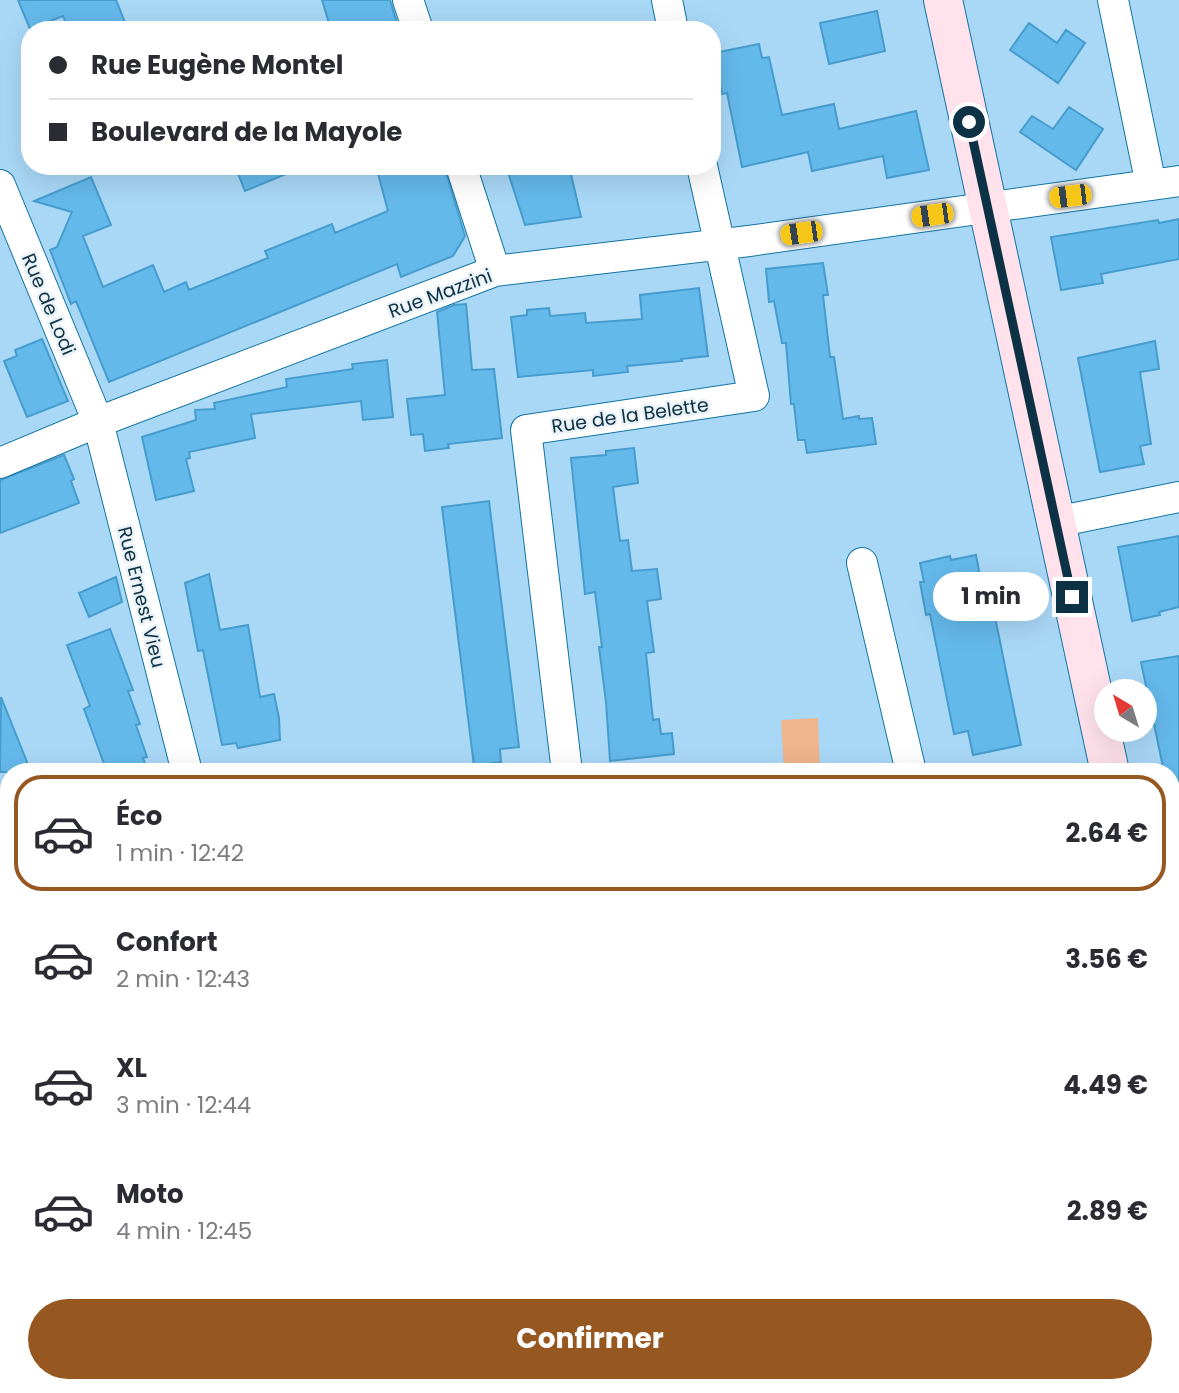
<!DOCTYPE html>
<html lang="fr">
<meta charset="utf-8">
<style>
:root{--surface:#fff;--page:#f7f7f7;--text:#2b2b33;--muted:#7c7c81;--line:#e1e1e2;--accent:#975721}
body{margin:0;font-family:Poppins,sans-serif;background:var(--page);color:var(--text);height:100vh;display:flex;flex-direction:column;font-size:26px;white-space:nowrap}
*{box-sizing:border-box;margin:0}
p{font-size:23px;color:var(--muted)}
.icon{flex:none;width:38px;height:38px;fill:none;stroke:currentColor;stroke-width:2;stroke-linecap:round;stroke-linejoin:round}
.map{position:relative;flex:1;overflow:hidden}
.panel{position:absolute;left:0px;top:763px;width:1180px;height:630px;display:flex;flex-direction:column;background:var(--surface);border-radius:28px 28px 0 0;box-shadow:0 7px 28px #0002}
.panel>*{flex:none}
.guide{position:absolute;left:21px;top:21px;width:700px;height:154px;border-radius:28px;box-shadow:0 7px 28px #0002;display:grid;align-content:center;height:154px;padding:0 28px;background:var(--surface)}
.needle{width:46px;rotate:322deg}
.fabs{position:absolute;left:1094px;top:679px;display:grid;gap:14px}
.fabs a{display:grid;place-items:center;width:63px;height:63px;border-radius:50%;background:var(--surface);box-shadow:0 7px 28px #0002;font-size:35px}
.end{position:absolute;width:32px;height:32px;margin:-16px;border:9px solid #0d3246;background:#fff;box-shadow:0 0 0 4px #fff}
.from{border-radius:50%}
.bubble{position:absolute;height:49px;border-radius:24px;background:var(--surface);box-shadow:0 7px 28px #0002;font-size:23px;font-weight:700;line-height:49px;text-align:center}
.car{position:absolute;width:21px;height:42px;margin:-21px -10px;border-radius:9px;box-shadow:0 0 5px 2px #0007;background:linear-gradient(#f5c518 24%,#345 0 40%,#f5c518 0 76%,#345 0 86%,#f5c518 0)}
.guide b{display:flex;align-items:center;gap:24px;height:66px;font-size:26px}
.guide b+b{border-top:2px solid var(--line)}
.guide i{width:18px;height:18px;background:var(--text)}
ul{padding:12px 0 0;list-style:none}
li{display:flex;align-items:center;gap:21px;height:116px;margin:0 14px 10px;padding:0 14px;border:4px solid transparent;border-radius:28px}
li div{flex:1}
li b{display:block;font-size:26px}
li em{font-style:normal;font-weight:700}
li.on{border-color:var(--accent)}
li>.icon{width:63px;height:63px;stroke-width:1.5}
.primary-button{display:flex;gap:14px;margin-top:auto;padding:14px 28px}
.primary-button a{flex:1;height:80px;border-radius:42px;background:var(--accent);color:#fff;font-size:28px;font-weight:700;line-height:80px;text-align:center}
.map>svg:first-child{display:block}
.green{fill:#efb58c}
.building{fill:#64b9eb;stroke:#469ccd;stroke-width:2}
.lines{fill:none;stroke-linecap:round;stroke-linejoin:round}
.street-casing{stroke:#1274a2;stroke-width:32}
.secondary-casing{stroke:#1274a2;stroke-width:40}
.street{stroke:#fff;stroke-width:30}
.secondary{stroke:#ffe2ec;stroke-width:38}
.route{stroke:#0d3246;stroke-width:9}
.labels{text-anchor:middle;stroke-width:5;stroke-linejoin:round;paint-order:stroke}
.street-label{font-size:19px;fill:#0d3246;stroke:#ebf3f8}
</style>
<div class="map">
<svg width="1179" height="1393" viewBox="0 0 1179 1393">
<rect width="100%" height="100%" fill="#a9d8f7"/>
<path class="green" d="M 818,718 L 820,772 L 784,772 L 781,720 Z"/>
<path class="building" d="M 18,0 L 116,0 L 128,30 L 69,30 L 63,16 L 30,29 Z
M 322,0 L 390,0 L 399,30 L 331,30 Z
M 877,11 L 885,51 L 829,64 L 820,23 Z
M 1029,23 L 1057,43 L 1066,30 L 1085,43 L 1058,83 L 1010,50 Z
M 759,44 L 762,58 L 769,57 L 782,115 L 834,104 L 839,129 L 916,111 L 929,170 L 887,178 L 883,156 L 812,171 L 808,152 L 742,167 L 727,93 L 722,94 L 714,53 Z
M 1069,107 L 1103,129 L 1076,170 L 1020,132 L 1032,116 L 1053,129 Z
M 235,166 L 303,166 L 303,167 L 245,191 Z
M 376,166 L 444,166 L 465,236 L 453,256 L 401,277 L 397,264 L 109,382 L 76,301 L 71,304 L 50,250 L 57,247 L 72,212 L 34,201 L 91,177 L 111,225 L 83,236 L 103,287 L 153,265 L 164,292 L 186,282 L 189,290 L 268,258 L 265,251 L 332,224 L 335,233 L 388,211 Z
M 506,166 L 569,166 L 581,217 L 525,225 Z
M 1179,219 L 1179,259 L 1101,274 L 1103,283 L 1061,290 L 1051,237 L 1158,220 L 1159,223 Z
M 823,263 L 828,295 L 823,295 L 830,357 L 834,357 L 843,419 L 859,416 L 859,419 L 872,418 L 876,444 L 807,453 L 805,440 L 798,440 L 794,404 L 791,404 L 786,343 L 782,343 L 774,301 L 769,302 L 766,269 Z
M 699,288 L 708,356 L 681,359 L 682,361 L 627,366 L 628,372 L 593,376 L 593,370 L 518,377 L 511,317 L 527,315 L 527,310 L 549,308 L 550,316 L 585,313 L 586,323 L 642,319 L 640,295 Z
M 466,304 L 472,370 L 494,369 L 502,438 L 448,444 L 449,448 L 425,451 L 423,434 L 411,435 L 407,399 L 445,395 L 437,312 L 454,305 Z
M 42,339 L 68,401 L 27,417 L 4,361 L 17,356 L 15,350 Z
M 1155,341 L 1159,369 L 1140,372 L 1151,444 L 1140,446 L 1144,464 L 1100,472 L 1078,358 Z
M 387,360 L 393,417 L 363,420 L 361,401 L 251,414 L 255,438 L 189,452 L 190,458 L 186,459 L 194,491 L 156,500 L 142,437 L 196,420 L 195,410 L 215,409 L 214,403 L 287,387 L 286,379 L 353,369 L 352,364 Z
M 634,448 L 638,483 L 613,487 L 620,541 L 628,540 L 632,571 L 657,569 L 661,599 L 647,601 L 654,652 L 646,653 L 653,720 L 659,719 L 661,734 L 672,733 L 674,754 L 610,761 L 606,702 L 599,647 L 602,647 L 595,592 L 585,594 L 571,458 L 606,455 L 606,451 Z
M 64,455 L 74,479 L 71,481 L 79,503 L 0,533 L 0,480 Z
M 489,501 L 519,747 L 500,749 L 501,762 L 474,766 L 442,507 Z
M 1179,536 L 1179,607 L 1159,612 L 1160,615 L 1132,621 L 1118,547 Z
M 976,555 L 982,587 L 984,586 L 990,613 L 994,612 L 1021,745 L 973,755 L 968,731 L 954,734 L 930,614 L 926,615 L 920,582 L 924,582 L 920,563 L 950,556 L 951,560 Z
M 209,574 L 220,630 L 248,625 L 260,697 L 274,694 L 279,718 L 280,740 L 238,748 L 236,743 L 222,745 L 203,650 L 198,651 L 185,583 Z
M 116,577 L 122,602 L 89,617 L 79,593 Z
M 110,629 L 133,690 L 128,691 L 140,724 L 136,725 L 147,757 L 143,758 L 148,772 L 107,772 L 84,709 L 90,706 L 67,645 Z
M 1179,656 L 1179,791 L 1171,791 L 1171,772 L 1164,772 L 1141,662 Z
M 1,697 L 31,772 L 0,772 Z"/>
<g class="lines">
<g class="street-casing">
<path id="street" d="M 408,0 L 418,30
M 667,0 L 673,30
M 1113,0 L 1151,185
M 461,166 L 495,271
M 0,185 L 98,422 L 187,772
M 0,463 L 98,422 L 495,271 L 749,241 L 1179,181
M 1056,522 L 1179,497
M 862,563 L 911,772
M 567,772 L 526,430 L 754,396 L 702,166
M 1171,863 L 1179,861
M 0,873 L 9,894
M 1171,1110 L 1179,1109
M 0,1277 L 9,1275
M 779,1384 L 780,1393"/>
</g>
<g class="secondary-casing">
<path id="secondary" d="M 943,0 L 1110,772
M 1171,1049 L 1179,1086"/>
</g>
<use href="#street" class="street"/>
<use href="#secondary" class="secondary"/>
</g>
<g class="lines">
<path class="route" d="M 969,122 L 1072,597"/>
</g>
<g class="labels">
<g class="street-label">
<text transform="translate(440 293) rotate(-20)" y="7">Rue Mazzini</text>
<text transform="translate(49 304) rotate(67)" y="7">Rue de Lodi</text>
<text transform="translate(630 415) rotate(-8)" y="7">Rue de la Belette</text>
<text transform="translate(142 597) rotate(76)" y="7">Rue Ernest Vieu</text>
</g>
</g>
</svg>
<div class="fabs">
<a><svg class="needle" viewBox="-14 -14 28 28"><path d="M0-13l5 13h-10z" fill="#e53935"/><path d="M0 13l5-13h-10z" fill="#7c7c81"/></svg></a>
</div>
<i class="end from" style="left:969px;top:122px"></i>
<i class="end" style="left:1072px;top:597px"></i>
<div class="bubble" style="left:933px;top:572px;width:116px">1 min</div>
<i class="car" style="left:1070px;top:196px;rotate:263deg"></i>
<i class="car" style="left:932px;top:215px;rotate:262deg"></i>
<i class="car" style="left:801px;top:233px;rotate:262deg"></i>
<div class="guide">
<b><i class="from"></i>Rue Eugène Montel</b>
<b><i></i>Boulevard de la Mayole</b>
</div>
<section class="panel">
<ul>
<li class="on"><svg class="icon" aria-label="car" viewBox="0 0 24 24"><path d="M5 17H2v-5l4-1 3-4h7l3 4 3 1v5h-3M9 17h6M6 11h13"/><circle cx="7" cy="17" r="2"/><circle cx="17" cy="17" r="2"/></svg><div><b>Éco</b><p>1 min · 12:42</p></div><em>2.64 €</em></li>
<li><svg class="icon" aria-label="car" viewBox="0 0 24 24"><path d="M5 17H2v-5l4-1 3-4h7l3 4 3 1v5h-3M9 17h6M6 11h13"/><circle cx="7" cy="17" r="2"/><circle cx="17" cy="17" r="2"/></svg><div><b>Confort</b><p>2 min · 12:43</p></div><em>3.56 €</em></li>
<li><svg class="icon" aria-label="car" viewBox="0 0 24 24"><path d="M5 17H2v-5l4-1 3-4h7l3 4 3 1v5h-3M9 17h6M6 11h13"/><circle cx="7" cy="17" r="2"/><circle cx="17" cy="17" r="2"/></svg><div><b>XL</b><p>3 min · 12:44</p></div><em>4.49 €</em></li>
<li><svg class="icon" aria-label="car" viewBox="0 0 24 24"><path d="M5 17H2v-5l4-1 3-4h7l3 4 3 1v5h-3M9 17h6M6 11h13"/><circle cx="7" cy="17" r="2"/><circle cx="17" cy="17" r="2"/></svg><div><b>Moto</b><p>4 min · 12:45</p></div><em>2.89 €</em></li>
</ul>
<div class="primary-button"><a>Confirmer</a></div>
</section>
</div>
